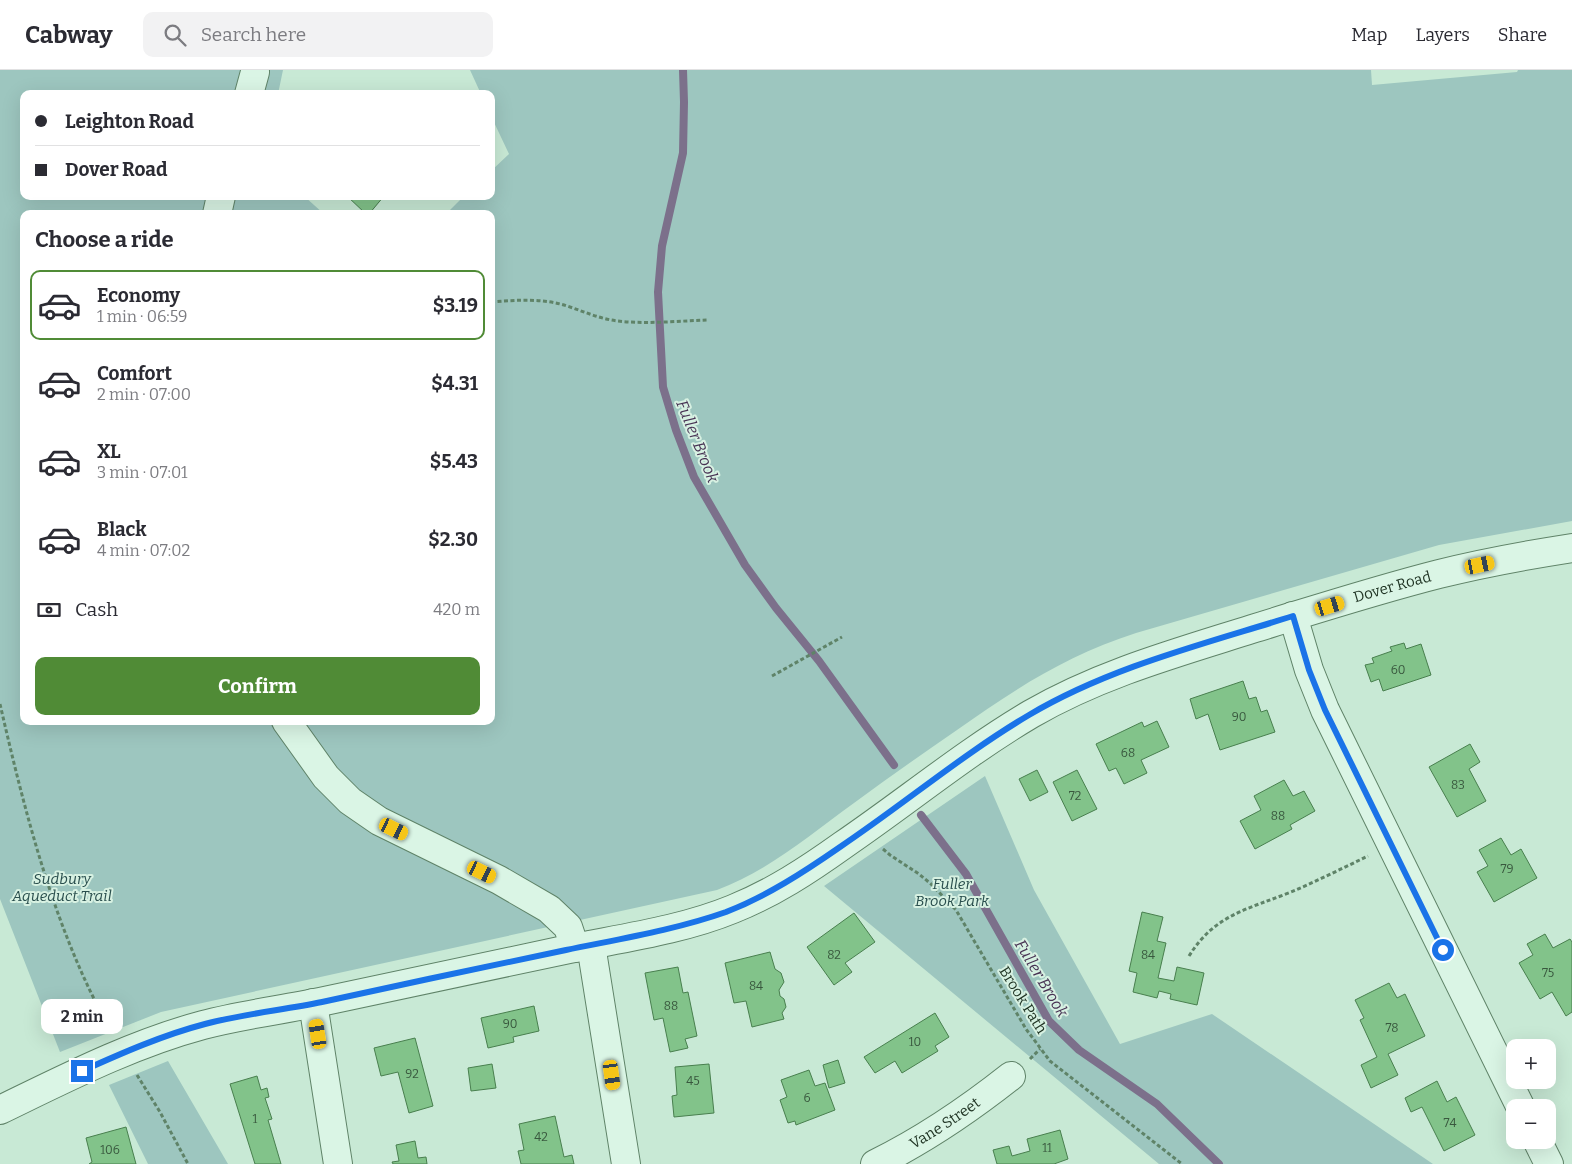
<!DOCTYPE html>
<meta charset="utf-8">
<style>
:root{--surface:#fff;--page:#f2f2f3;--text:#2b2b33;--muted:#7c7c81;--line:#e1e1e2;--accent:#508b36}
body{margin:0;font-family:Bitter,serif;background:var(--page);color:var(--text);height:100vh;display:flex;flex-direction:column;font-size:19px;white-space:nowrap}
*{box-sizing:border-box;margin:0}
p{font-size:16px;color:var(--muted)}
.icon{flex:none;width:28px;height:28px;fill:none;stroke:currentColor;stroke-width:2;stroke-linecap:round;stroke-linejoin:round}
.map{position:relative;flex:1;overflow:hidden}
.side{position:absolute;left:20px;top:140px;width:475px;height:515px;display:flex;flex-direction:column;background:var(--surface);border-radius:10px;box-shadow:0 5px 20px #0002}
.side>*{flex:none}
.banner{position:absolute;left:20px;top:20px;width:475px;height:110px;border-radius:10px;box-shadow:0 5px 20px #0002;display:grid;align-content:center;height:110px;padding:0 15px;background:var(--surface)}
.controls{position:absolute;left:1506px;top:969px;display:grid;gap:10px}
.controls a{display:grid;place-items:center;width:50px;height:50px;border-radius:10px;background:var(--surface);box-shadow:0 5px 20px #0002;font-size:25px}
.end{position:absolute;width:22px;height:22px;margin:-11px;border:6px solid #1a73e8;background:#fff;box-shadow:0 0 0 2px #fff}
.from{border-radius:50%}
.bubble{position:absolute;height:35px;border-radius:10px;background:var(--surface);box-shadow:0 5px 20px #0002;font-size:16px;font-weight:700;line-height:35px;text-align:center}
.car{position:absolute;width:15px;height:30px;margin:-15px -8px;border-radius:6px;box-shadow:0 0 4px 1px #0007;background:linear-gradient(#f5c518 24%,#345 0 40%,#f5c518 0 76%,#345 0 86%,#f5c518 0)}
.banner b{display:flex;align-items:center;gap:18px;height:48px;font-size:19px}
.banner b+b{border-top:1px solid var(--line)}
.banner i{width:12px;height:12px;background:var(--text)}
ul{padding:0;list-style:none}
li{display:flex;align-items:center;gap:15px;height:70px;margin:0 10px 8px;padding:0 5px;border:2px solid transparent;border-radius:10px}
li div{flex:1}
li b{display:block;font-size:19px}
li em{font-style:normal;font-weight:700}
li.selected{border-color:var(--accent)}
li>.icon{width:45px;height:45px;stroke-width:1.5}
h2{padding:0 15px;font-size:22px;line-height:60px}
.pay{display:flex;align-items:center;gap:12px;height:55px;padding:0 15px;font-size:19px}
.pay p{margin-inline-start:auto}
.action{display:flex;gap:10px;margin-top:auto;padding:10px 15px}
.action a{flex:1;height:58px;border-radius:10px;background:var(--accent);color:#fff;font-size:20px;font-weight:700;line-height:58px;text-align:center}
header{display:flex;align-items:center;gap:30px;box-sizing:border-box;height:70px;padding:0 25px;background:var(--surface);border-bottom:1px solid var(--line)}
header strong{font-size:24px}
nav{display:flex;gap:28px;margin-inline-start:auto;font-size:18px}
.search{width:350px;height:45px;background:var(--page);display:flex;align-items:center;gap:12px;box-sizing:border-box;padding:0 18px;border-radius:10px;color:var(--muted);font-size:19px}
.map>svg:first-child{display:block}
.green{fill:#9dc6bf}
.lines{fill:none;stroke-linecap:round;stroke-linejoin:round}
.stream{stroke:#7c708b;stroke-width:8}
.building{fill:#82c38a;stroke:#487f4e}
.minor-casing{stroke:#5f8368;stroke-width:30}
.path{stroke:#5f8368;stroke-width:3;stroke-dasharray:4 2.5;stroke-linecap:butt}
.minor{stroke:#daf5e5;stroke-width:28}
.route{stroke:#1a73e8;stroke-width:6}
.labels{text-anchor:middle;stroke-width:4;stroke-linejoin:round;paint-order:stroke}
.number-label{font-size:12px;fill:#39583e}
.street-label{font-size:15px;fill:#213525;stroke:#d7f1e2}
.park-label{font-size:15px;font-style:italic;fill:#2a4f4e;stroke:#d7f1e2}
.water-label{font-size:16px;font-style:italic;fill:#473253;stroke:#d7f1e2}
</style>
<header>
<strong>Cabway</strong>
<div class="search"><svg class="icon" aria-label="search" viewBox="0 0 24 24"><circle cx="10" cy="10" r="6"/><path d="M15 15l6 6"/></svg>Search here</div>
<nav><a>Map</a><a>Layers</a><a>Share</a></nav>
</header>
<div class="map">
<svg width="1572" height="1094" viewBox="0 0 1572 1094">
<rect width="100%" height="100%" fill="#c8e9d5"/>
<path class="green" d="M 0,0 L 283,0 L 278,24 L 24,24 L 24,126 L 304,126 L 324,144 L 24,144 L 24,651 L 491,651 L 491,144 L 446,144 L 464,126 L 491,126 L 491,101 L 509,84 L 491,46 L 491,24 L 481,24 L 470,0 L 1371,0 L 1372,15 L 1517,2 L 1518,0 L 1572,0 L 1572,451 L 1439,475 L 1136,563 C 1067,585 1015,619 957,660 C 922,684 888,708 854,733 C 810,765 768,801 717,820 L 161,942 L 60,982 L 0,829 Z
M 985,706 L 1034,820 L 1120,974 L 1212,944 L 1433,1094 L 1159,1094 L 824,816 Z
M 168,991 L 228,1094 L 148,1094 L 109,1015 Z"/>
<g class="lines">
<path class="stream" d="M 683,0 L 684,32 L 683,83 L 662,176 L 658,222 L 663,317 L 676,360 L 694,407 L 745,495 L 776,538 L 819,591 L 894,695
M 921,745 L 966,804 L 1049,951 L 1079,980 L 1157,1034 L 1219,1094"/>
</g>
<path class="building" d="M 347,126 L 384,126 L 369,144 L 366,144 Z
M 1404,573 L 1406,579 L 1421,574 L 1431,605 L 1383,621 L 1379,609 L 1371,612 L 1365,595 L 1374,593 L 1372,588 L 1392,581 L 1390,577 Z
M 1243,611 L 1249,629 L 1256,627 L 1261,642 L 1267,640 L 1275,662 L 1220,680 L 1208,644 L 1196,649 L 1190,629 Z
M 1157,651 L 1169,677 L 1141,690 L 1147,703 L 1124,714 L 1116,698 L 1109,701 L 1096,674 L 1142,652 L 1144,657 Z
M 1470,674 L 1480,692 L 1469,699 L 1486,731 L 1457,747 L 1429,697 Z
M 1037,700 L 1048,722 L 1030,731 L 1019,709 Z
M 1077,700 L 1097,739 L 1072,751 L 1053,712 Z
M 1284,710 L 1293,726 L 1304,721 L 1315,741 L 1290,755 L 1292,759 L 1255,779 L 1240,751 L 1261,740 L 1254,726 Z
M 1501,768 L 1511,785 L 1521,779 L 1537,808 L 1494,832 L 1477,802 L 1488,796 L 1479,780 Z
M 1142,842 L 1163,847 L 1157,871 L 1166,873 L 1158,908 L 1174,911 L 1177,897 L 1204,903 L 1197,935 L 1170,929 L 1171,924 L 1159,921 L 1157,928 L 1133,922 L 1137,903 L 1129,901 Z
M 854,843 L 875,872 L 845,893 L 852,902 L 834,915 L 807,877 Z
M 1545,864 L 1553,878 L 1570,869 L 1572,872 L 1572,942 L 1566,946 L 1552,922 L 1540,929 L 1519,893 L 1533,885 L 1527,874 Z
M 770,882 L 775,899 L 781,903 L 784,912 L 779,920 L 780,926 L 784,929 L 786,937 L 782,943 L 784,949 L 752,957 L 746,931 L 734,933 L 725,893 Z
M 678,897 L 683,923 L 688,922 L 697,966 L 685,969 L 688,978 L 670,982 L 663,948 L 654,950 L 645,903 Z
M 1389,913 L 1397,928 L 1405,924 L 1425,966 L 1388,984 L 1398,1005 L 1371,1018 L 1361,995 L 1377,987 L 1360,950 L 1364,948 L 1355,930 Z
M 534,936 L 539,961 L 513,967 L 514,972 L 488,978 L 481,948 Z
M 935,943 L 949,967 L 935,976 L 938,981 L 902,1003 L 895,991 L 875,1003 L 864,987 Z
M 415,968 L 433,1036 L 409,1043 L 398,1002 L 381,1006 L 374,978 Z
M 838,990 L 845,1013 L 829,1018 L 823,995 Z
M 492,994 L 496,1018 L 471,1021 L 468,998 Z
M 709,994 L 714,1043 L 674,1047 L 672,1026 L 677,1025 L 675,997 Z
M 809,1000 L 815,1016 L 825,1013 L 835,1040 L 796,1055 L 795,1051 L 788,1053 L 780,1030 L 787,1027 L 781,1010 Z
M 257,1006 L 261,1020 L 267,1018 L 269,1027 L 265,1028 L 272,1049 L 268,1050 L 281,1094 L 255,1094 L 230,1014 Z
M 1437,1011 L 1447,1032 L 1456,1027 L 1475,1065 L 1444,1081 L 1422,1037 L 1411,1042 L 1405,1028 Z
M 555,1046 L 564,1087 L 572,1085 L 574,1094 L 521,1094 L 518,1081 L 524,1080 L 519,1054 Z
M 126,1057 L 136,1094 L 89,1094 L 92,1092 L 86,1068 Z
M 1060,1060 L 1068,1089 L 1054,1094 L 997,1094 L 993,1080 L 1009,1076 L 1012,1086 L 1030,1081 L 1027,1069 Z
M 415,1071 L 418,1088 L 426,1087 L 427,1094 L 393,1094 L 392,1092 L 399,1091 L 396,1075 Z"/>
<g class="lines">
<g class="minor-casing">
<g id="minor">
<path d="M 249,24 L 255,2"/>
<path d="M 217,144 L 221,126"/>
<path d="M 1293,546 L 1309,600 L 1325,640 L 1521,1038"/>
<path d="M 286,651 L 326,707 L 350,731 L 379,751 L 499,810 L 549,839 L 568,857 L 575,878"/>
<path d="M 591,875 L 626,1094"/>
<path d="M 313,933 L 338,1094"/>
<path id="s1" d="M 0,1040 C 66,1008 132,974 203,955 C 241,945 281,940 320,932 C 403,915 486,897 569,879 C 623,868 682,860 733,839 C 773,823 808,800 843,775 C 906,732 965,683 1031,644 C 1100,604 1176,583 1252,559 C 1314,540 1376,520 1439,504 C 1483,493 1527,485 1572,478"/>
<path d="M 1537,1070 L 1549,1094"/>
<path id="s2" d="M 875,1094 C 924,1070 968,1040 1011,1006"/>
</g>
</g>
<path class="path" d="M 491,232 C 517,230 543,228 567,236 C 582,241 596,247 611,250 C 642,255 676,251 707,250
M 772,606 L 842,567
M 0,634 C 25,743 55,862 110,959
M 883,779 L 890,785 L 919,804 L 931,814 L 956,840 L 1026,959 L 1050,991 L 1182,1094
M 1189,886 C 1215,844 1249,839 1291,822 C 1317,811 1343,798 1368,786
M 1030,989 L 1040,979
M 137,1005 L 160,1042 L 188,1094"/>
<use href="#minor" class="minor"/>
</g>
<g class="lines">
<path class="route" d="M 82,1001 C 122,983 163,965 205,954 C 243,944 283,940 322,932 C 403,914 485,897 566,880 C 619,869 675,860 726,842 C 767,826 804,802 840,777 C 904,734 963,684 1029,645 C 1110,597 1204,574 1293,546 L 1309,600 L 1325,640 L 1443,880"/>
</g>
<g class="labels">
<g class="number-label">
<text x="1398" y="604">60</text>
<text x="1239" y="651">90</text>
<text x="1128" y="687">68</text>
<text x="1458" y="719">83</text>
<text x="1075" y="730">72</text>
<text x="1278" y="750">88</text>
<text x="1507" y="803">79</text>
<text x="834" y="889">82</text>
<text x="1148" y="889">84</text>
<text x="1548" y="907">75</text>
<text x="756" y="920">84</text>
<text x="671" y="940">88</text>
<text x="510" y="958">90</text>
<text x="1392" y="962">78</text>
<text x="915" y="976">10</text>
<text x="412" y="1008">92</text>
<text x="693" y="1015">45</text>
<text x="807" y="1032">6</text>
<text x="255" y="1053">1</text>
<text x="1450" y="1057">74</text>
<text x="541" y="1071">42</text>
<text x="1047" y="1082">11</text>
<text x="110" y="1084">106</text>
</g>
<g class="street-label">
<text dy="5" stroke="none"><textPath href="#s1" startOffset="1504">Dover Road</textPath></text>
<text transform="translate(1023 930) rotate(58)" y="5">Brook Path</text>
<text dy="5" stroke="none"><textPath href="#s2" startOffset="81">Vane Street</textPath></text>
</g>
<g class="park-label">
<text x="62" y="814">Sudbury<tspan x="62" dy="17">Aqueduct Trail</tspan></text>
<text x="952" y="819">Fuller<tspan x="952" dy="17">Brook Park</tspan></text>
</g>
<g class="water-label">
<text transform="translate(698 371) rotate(68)" y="6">Fuller Brook</text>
<text transform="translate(1042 908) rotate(59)" y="6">Fuller Brook</text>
</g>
</g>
</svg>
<div class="controls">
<a>+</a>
<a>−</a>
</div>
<i class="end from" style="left:1443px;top:880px"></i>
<i class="end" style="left:82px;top:1001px"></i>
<div class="bubble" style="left:41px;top:929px;width:82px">2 min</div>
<i class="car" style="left:1480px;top:495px;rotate:78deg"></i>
<i class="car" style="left:1330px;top:536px;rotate:73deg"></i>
<i class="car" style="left:394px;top:759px;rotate:116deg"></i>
<i class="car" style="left:482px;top:802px;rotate:116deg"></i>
<i class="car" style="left:318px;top:964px;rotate:351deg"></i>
<i class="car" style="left:612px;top:1005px;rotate:172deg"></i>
<div class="banner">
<b><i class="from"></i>Leighton Road</b>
<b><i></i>Dover Road</b>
</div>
<section class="side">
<h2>Choose a ride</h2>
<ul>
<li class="selected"><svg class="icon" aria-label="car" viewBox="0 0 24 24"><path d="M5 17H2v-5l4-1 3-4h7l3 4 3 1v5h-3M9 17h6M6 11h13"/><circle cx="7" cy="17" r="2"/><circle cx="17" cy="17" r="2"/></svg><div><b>Economy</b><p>1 min · 06:59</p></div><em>$3.19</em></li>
<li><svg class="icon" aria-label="car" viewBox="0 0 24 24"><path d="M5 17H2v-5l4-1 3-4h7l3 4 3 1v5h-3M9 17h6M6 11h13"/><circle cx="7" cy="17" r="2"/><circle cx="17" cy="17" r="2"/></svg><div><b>Comfort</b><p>2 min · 07:00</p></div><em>$4.31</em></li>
<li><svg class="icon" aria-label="car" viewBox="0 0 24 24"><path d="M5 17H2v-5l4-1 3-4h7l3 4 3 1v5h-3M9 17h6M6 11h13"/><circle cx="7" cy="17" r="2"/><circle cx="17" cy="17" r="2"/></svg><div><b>XL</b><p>3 min · 07:01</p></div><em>$5.43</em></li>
<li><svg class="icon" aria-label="car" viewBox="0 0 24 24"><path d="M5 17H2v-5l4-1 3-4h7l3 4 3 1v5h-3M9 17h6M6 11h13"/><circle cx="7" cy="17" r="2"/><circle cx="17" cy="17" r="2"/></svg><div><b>Black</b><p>4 min · 07:02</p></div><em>$2.30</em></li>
</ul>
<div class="pay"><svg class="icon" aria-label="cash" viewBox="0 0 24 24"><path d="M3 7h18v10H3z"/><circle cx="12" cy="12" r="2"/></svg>Cash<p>420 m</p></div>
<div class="action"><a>Confirm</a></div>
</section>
</div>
